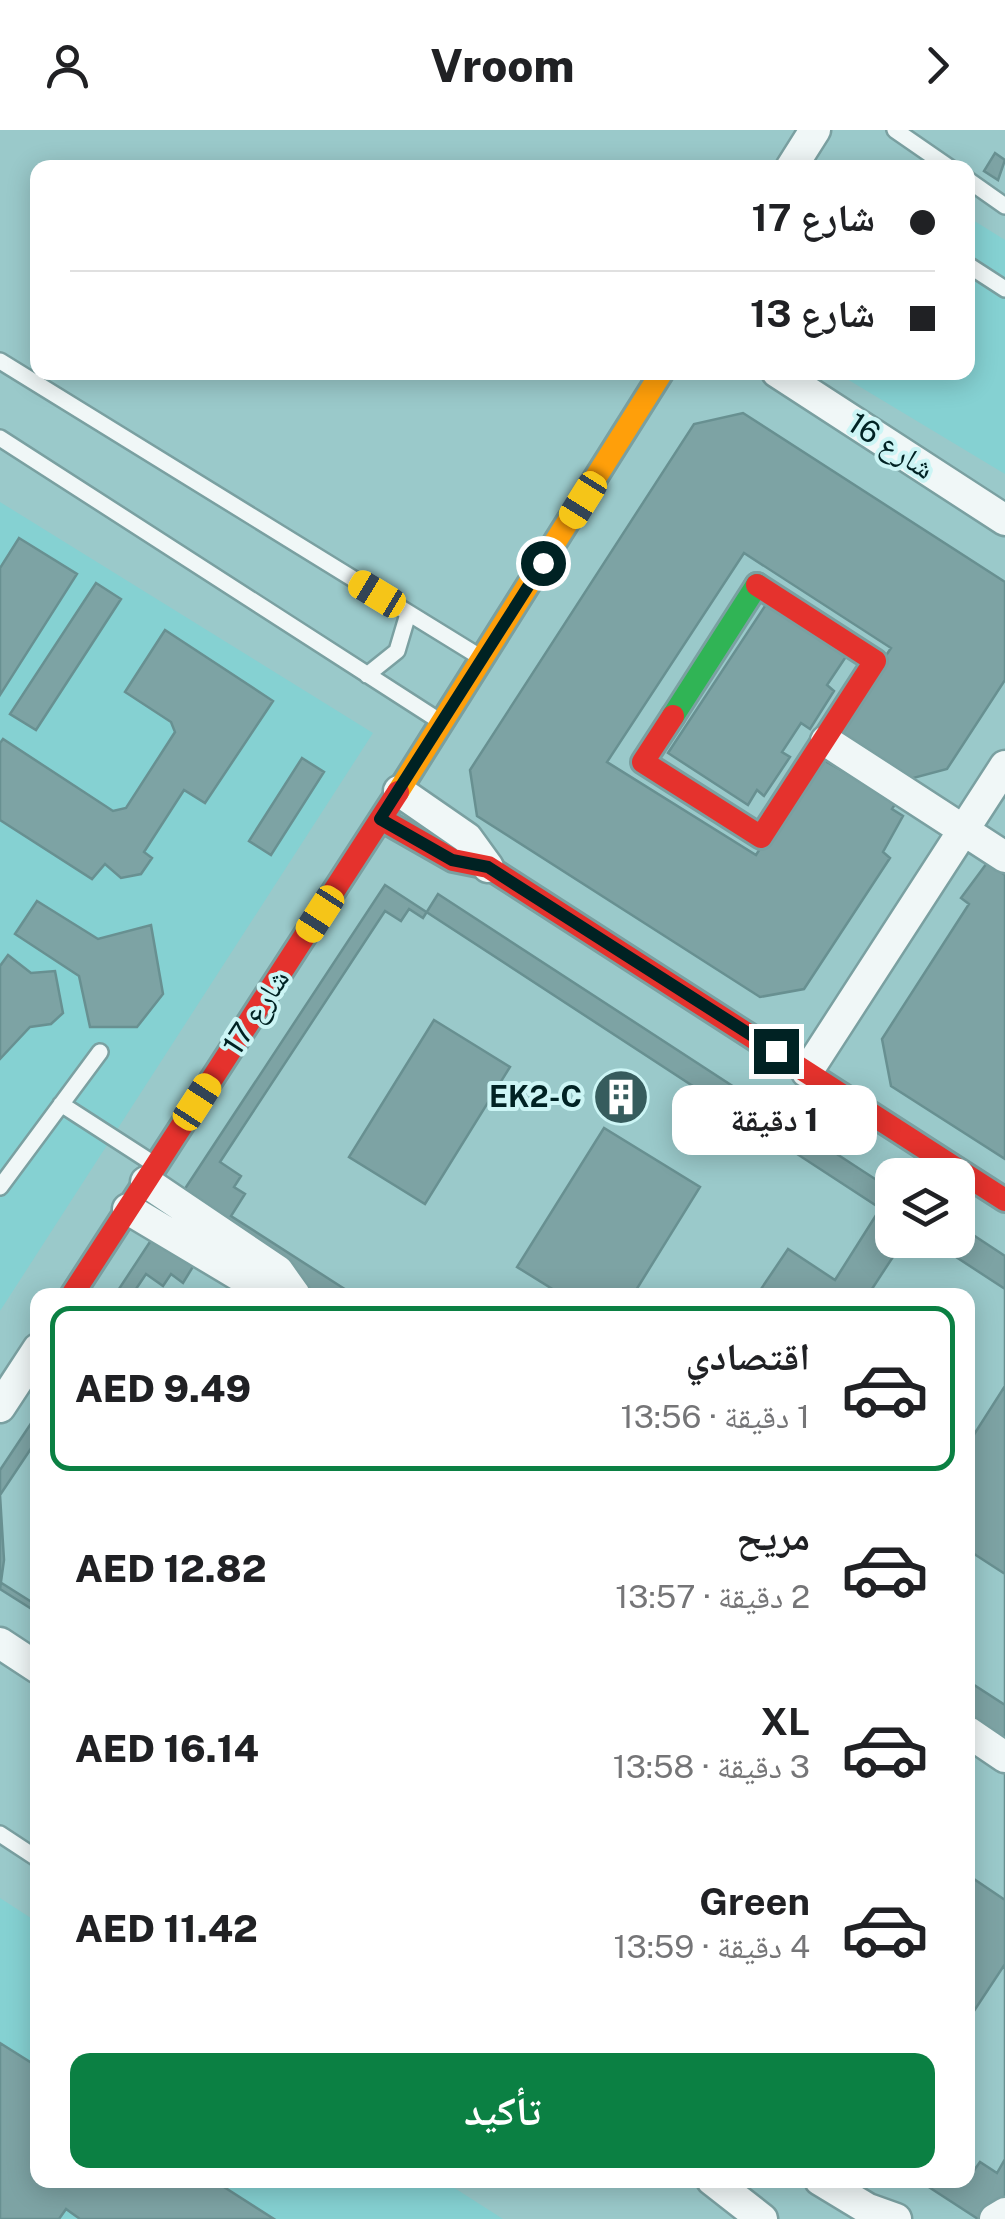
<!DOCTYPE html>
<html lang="ar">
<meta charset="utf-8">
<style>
:root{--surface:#fff;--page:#f6f6f6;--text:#202124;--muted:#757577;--line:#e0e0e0;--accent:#0b8043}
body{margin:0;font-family:"Public Sans","Noto Naskh Arabic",sans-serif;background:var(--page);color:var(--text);direction:rtl;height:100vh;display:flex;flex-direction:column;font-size:38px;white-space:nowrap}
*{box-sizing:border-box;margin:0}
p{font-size:32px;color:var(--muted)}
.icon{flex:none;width:55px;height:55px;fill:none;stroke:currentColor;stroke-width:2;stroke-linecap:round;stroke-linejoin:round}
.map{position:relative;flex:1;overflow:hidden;direction:ltr}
.drawer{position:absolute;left:30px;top:1158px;width:945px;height:900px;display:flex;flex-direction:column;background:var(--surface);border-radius:20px;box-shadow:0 5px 25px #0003;direction:rtl}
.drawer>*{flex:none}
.banner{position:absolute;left:30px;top:30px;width:945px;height:220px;border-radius:20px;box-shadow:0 5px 25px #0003;direction:rtl;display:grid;align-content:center;height:220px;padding:0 40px;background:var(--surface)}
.tools{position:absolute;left:875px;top:1028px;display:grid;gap:20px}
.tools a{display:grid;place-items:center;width:100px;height:100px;border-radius:20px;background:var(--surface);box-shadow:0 5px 25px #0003;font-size:50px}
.end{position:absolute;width:45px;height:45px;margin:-22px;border:12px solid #002223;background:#fff;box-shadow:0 0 0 5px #fff}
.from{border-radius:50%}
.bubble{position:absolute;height:70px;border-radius:20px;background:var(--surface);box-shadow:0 5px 25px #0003;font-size:32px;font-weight:800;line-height:70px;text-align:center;direction:rtl}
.car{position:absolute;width:30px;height:60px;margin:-30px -15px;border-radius:12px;box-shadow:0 0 8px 2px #0007;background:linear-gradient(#f5c518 24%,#345 0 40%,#f5c518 0 76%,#345 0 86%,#f5c518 0)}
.banner b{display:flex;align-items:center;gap:35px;height:95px;font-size:38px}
.banner b+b{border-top:2px solid var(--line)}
.banner i{width:25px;height:25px;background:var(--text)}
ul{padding:18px 0 0;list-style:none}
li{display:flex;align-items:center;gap:30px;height:165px;margin:0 20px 15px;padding:0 20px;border:5px solid transparent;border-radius:20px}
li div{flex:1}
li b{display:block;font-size:38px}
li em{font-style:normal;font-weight:800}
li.selected{border-color:var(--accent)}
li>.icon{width:90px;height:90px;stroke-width:1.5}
.cta{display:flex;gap:20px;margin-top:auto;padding:20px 40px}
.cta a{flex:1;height:115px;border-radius:20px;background:var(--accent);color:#fff;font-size:40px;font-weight:800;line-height:115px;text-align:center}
header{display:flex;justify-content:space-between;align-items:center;height:130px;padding:0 40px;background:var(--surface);font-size:45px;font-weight:800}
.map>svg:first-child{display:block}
.built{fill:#85d1d2}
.building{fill:#7da3a4;stroke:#689091;stroke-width:2.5;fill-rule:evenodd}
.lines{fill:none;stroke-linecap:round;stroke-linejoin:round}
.lane-casing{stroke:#7aa0a1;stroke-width:20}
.street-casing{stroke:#7aa0a1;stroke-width:35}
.fast-casing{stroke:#7aa0a1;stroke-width:28}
.slow-casing{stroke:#7aa0a1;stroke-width:28}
.jam-casing{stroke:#7aa0a1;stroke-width:28}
.lane{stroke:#f0f7f7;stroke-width:15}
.street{stroke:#f0f7f7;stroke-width:30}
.fast{stroke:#30b455;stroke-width:22}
.slow{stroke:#ff9f0a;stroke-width:22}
.jam{stroke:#e5322d;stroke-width:22}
.route{stroke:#002223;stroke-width:12}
.labels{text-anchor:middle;stroke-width:8;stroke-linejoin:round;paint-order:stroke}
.street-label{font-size:30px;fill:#002223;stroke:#ccf5f5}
.poi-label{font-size:30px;font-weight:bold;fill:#002223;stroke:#ccf5f5;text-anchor:end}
</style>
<header><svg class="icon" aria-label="forward" viewBox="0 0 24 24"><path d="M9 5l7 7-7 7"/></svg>Vroom<svg class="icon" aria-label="person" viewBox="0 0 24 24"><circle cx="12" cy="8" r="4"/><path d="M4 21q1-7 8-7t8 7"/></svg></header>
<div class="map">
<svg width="1005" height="2089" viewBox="0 0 1005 2089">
<rect width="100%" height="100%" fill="#9ac9ca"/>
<path class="built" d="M 968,87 L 1005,110 L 1005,344 L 837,243 L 968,242 Z
M 0,372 L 373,603 L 0,1181 Z
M 0,1768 L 37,1792 L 38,2050 L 442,2050 L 503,2089 L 0,2089 Z"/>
<path class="building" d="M 995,23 L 1005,30 L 998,50 L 984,41 Z
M 743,283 L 1005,452 L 1005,550 L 947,639 L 906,650 L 834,604 L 891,518 L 744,423 L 607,632 L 756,725 L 818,627 L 897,671 L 892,679 L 903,686 L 883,722 L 890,728 L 804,859 L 760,867 L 477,686 L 470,640 L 694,294 Z
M 19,408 L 77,444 L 0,565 L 0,438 Z
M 96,453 L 121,469 L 36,600 L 10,584 Z
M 769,470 L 849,522 L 827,555 L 834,561 L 810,599 L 801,593 L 782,622 L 790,627 L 764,666 L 757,660 L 748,675 L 668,623 Z
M 165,500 L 273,571 L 205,673 L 184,660 L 144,722 L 152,728 L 141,744 L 121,748 L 105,734 L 92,749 L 0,690 L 0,613 L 3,609 L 113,681 L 126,678 L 175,602 L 171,592 L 125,562 Z
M 302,628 L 324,642 L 271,725 L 249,711 Z
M 987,733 L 1005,745 L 1005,1029 L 891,956 L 882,909 L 969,774 L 961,768 Z
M 385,755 L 892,1086 L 892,1110 L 930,1110 L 1005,1159 L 1005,2069 L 992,2089 L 978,2089 L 918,2050 L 968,2050 L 968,1165 L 115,1165 Z
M 438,764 L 892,1060 L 835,1150 L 788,1119 L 757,1165 L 633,1165 L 700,1057 L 604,998 L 517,1137 L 562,1165 L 354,1165 L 231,1086 L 245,1064 L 234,1057 L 241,1046 L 220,1032 L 385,781 L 401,791 L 409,779 L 423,788 ZM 434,890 L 510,937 L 425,1074 L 349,1027 Z
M 37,771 L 98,809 L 151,795 L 163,864 L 137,897 L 90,897 L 79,846 L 15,804 Z
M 8,825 L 31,843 L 55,841 L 63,883 L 51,894 L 30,897 L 0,929 L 0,836 Z
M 958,1095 L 1005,1126 L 1005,1256 L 968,1314 L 968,1165 L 868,1165 L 904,1110 L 958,1110 Z
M 197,1130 L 251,1165 L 132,1165 L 146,1144 L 163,1156 L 171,1144 L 183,1153 Z
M 38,1283 L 38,1476 L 0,1452 L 0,1340 Z
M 38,1308 L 38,1483 L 0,1459 L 4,1430 L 0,1365 Z
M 968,1420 L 1005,1444 L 1005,1575 L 968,1551 Z
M 968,1614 L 1005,1638 L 1005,1770 L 968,1745 Z
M 1005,1834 L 1005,2029 L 997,2043 L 980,2032 L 970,2046 L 968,1890 Z
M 0,1913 L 38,1937 L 38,2050 L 213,2050 L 274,2089 L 80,2089 L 66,2079 L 59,2089 L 0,2089 Z"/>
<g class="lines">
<g class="lane-casing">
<path id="lane" d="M 895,0 L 950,38
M 968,50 L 1005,76
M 968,135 L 1005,159
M 0,231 L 480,527
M 0,308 L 438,590
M 367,545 L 397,521 L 408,484
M 61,974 L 154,1034
M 0,1057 L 100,922
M 0,1704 L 38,1729"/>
</g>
<g class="street-casing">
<path id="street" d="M 791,38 L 815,0
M 777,242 L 1005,390
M 826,611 L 1005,727
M 399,661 L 467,708 L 488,737
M 807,942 L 1005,636
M 146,1052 L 278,1141 L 295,1165
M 128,1079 L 272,1165
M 0,1277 L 38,1219
M 0,1513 L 38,1538
M 968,1602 L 1005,1627
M 712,2050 L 762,2089
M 820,2050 L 868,2079 L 896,2089
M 995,2089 L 1005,2083"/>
</g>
<g class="fast-casing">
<path id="fast" d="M 673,586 L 757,455"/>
</g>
<g class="slow-casing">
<path id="slow" d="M 398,662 L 662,242"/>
</g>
<g class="jam-casing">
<path id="jam" d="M 673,586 L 643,632 L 761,707 L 875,531 L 757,455
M 381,689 L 453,730 L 488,737 L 1005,1070
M 72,1165 L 398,662"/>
</g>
<use href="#lane" class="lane"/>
<use href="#street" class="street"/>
<use href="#fast" class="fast"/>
<use href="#slow" class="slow"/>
<use href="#jam" class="jam"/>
</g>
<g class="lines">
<path class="route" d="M 543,433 L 380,689 L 452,730 L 488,737 L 776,921"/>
</g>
<defs>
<g id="building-disc" transform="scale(2.875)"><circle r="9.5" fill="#365c5d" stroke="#ccf5f5"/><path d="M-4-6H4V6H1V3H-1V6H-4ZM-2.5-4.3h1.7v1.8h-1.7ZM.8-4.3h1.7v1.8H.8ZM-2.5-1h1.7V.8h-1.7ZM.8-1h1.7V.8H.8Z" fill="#fff"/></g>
</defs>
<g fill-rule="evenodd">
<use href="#building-disc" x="621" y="967"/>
</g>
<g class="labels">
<g class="street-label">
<text transform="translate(891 316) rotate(33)" y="10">شارع 16</text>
<text transform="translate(256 882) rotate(-57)" y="10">شارع 17</text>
</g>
<g class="poi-label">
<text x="582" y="977">EK2-C</text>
</g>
</g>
</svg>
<div class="tools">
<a><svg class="icon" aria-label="layers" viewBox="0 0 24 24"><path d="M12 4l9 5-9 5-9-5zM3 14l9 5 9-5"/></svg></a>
</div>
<i class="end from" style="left:543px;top:433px"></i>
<i class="end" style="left:776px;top:921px"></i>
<div class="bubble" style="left:672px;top:955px;width:205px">1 دقيقة</div>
<i class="car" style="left:583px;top:370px;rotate:212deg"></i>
<i class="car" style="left:377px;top:464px;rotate:301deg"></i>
<i class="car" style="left:320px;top:784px;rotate:213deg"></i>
<i class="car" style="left:197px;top:972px;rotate:33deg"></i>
<div class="banner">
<b><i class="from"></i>شارع 17</b>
<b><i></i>شارع 13</b>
</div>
<section class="drawer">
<ul>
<li class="selected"><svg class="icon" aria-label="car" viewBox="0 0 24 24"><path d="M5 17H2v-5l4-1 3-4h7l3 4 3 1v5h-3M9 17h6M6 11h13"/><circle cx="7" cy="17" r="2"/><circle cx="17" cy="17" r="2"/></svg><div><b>اقتصادي</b><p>1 دقيقة · 13:56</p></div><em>AED 9.49</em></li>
<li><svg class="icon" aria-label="car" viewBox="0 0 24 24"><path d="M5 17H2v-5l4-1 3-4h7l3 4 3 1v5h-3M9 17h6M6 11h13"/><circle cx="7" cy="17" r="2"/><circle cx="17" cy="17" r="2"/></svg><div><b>مريح</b><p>2 دقيقة · 13:57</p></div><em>AED 12.82</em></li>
<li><svg class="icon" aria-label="car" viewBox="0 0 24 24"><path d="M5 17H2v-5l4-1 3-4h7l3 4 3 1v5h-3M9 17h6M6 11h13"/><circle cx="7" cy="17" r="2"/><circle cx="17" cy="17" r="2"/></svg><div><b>XL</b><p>3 دقيقة · 13:58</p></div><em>AED 16.14</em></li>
<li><svg class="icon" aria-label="car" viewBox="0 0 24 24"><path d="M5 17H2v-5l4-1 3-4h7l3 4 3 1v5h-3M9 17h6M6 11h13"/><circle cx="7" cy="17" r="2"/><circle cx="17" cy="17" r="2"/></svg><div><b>Green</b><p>4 دقيقة · 13:59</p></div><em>AED 11.42</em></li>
</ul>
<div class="cta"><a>تأكيد</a></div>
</section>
</div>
